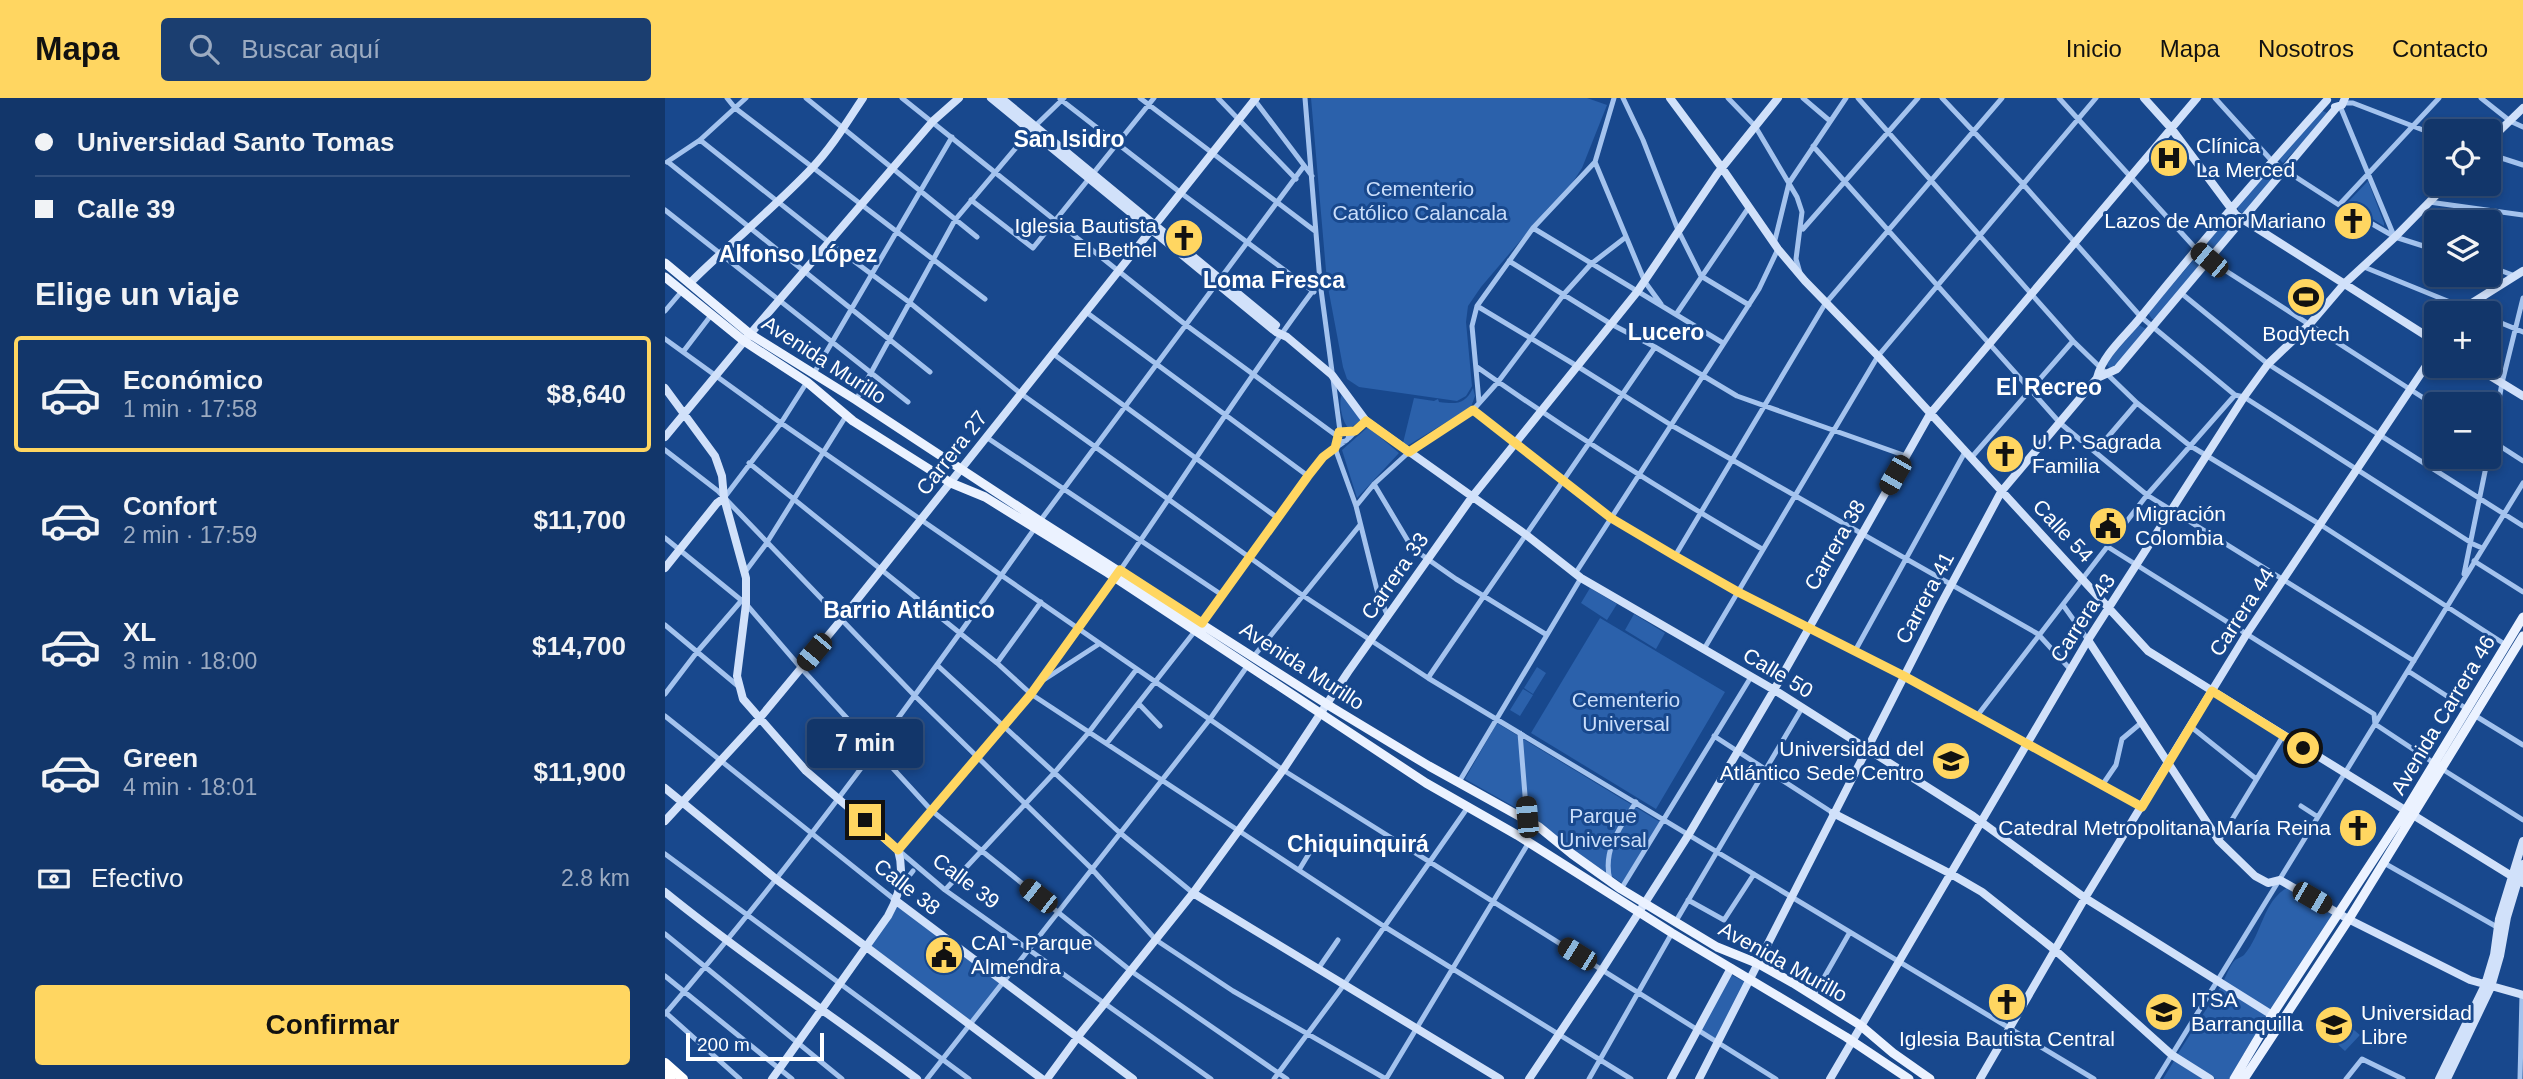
<!DOCTYPE html>
<html lang="es">
<meta charset="utf-8">
<style>
:root{--surface:#12366a;--page:#1b3e70;--text:#f1f3f6;--muted:#9cabc1;--line:#31507e;--accent:#ffd661}
body{margin:0;font-family:Helvetica,sans-serif;background:var(--page);color:var(--text);height:100vh;display:flex;flex-direction:column;font-size:26px;white-space:nowrap}
*{box-sizing:border-box;margin:0}
p{font-size:23px;color:var(--muted)}
.icon{flex:none;width:38px;height:38px;fill:none;stroke:currentColor;stroke-width:2;stroke-linecap:round;stroke-linejoin:round}
.map{position:relative;flex:1;overflow:hidden}
.details{display:flex;flex-direction:column;background:var(--surface);width:665px}
.details>*{flex:none}
.guide{display:grid;align-content:center;height:154px;padding:0 35px;background:var(--surface)}
.buttons{position:absolute;left:1759px;top:21px;display:grid;gap:14px}
.buttons a{display:grid;place-items:center;width:77px;height:77px;border-radius:7px;background:var(--surface);box-shadow:0 4px 10px #0003,0 0 0 2px var(--line);font-size:35px}
.scale{position:absolute;left:21px;bottom:18px;width:138px;box-sizing:border-box;padding-left:7px;border:4px solid #fff;border-top:0;font-size:19px;line-height:24px;white-space:nowrap;color:#fff;-webkit-text-stroke:5px #18488d;paint-order:stroke}
.end{position:absolute;width:32px;height:32px;margin:-16px;border:9px solid #ffd661;background:#111;box-shadow:0 0 0 4px #111}
.from{border-radius:50%}
.bubble{position:absolute;height:49px;border-radius:7px;background:var(--surface);box-shadow:0 4px 10px #0003,0 0 0 2px var(--line);font-size:23px;font-weight:800;line-height:49px;text-align:center}
.car{position:absolute;width:21px;height:42px;margin:-21px -10px;border-radius:9px;box-shadow:0 0 5px 2px #0007;background:linear-gradient(#222 24%,#8ab4d8 0 40%,#222 0 76%,#8ab4d8 0 86%,#222 0)}
.guide b{display:flex;align-items:center;gap:24px;height:66px;font-size:26px}
.guide b+b{border-top:2px solid var(--line)}
.guide i{width:18px;height:18px;background:var(--text)}
ul{padding:0;list-style:none}
li{display:flex;align-items:center;gap:21px;height:116px;margin:0 14px 10px;padding:0 21px;border:4px solid transparent;border-radius:7px}
li div{flex:1}
li b{display:block;font-size:26px}
li em{font-style:normal;font-weight:800}
li.selected{border-color:var(--accent)}
li>.icon{width:63px;height:63px;stroke-width:1.5}
h2{padding:0 35px;font-size:32px;line-height:84px}
.pay{display:flex;align-items:center;gap:18px;height:77px;padding:0 35px;font-size:26px}
.pay p{margin-inline-start:auto}
.action{display:flex;gap:14px;margin-top:auto;padding:14px 35px}
.action a{flex:1;height:80px;border-radius:7px;background:var(--accent);color:#111;font-size:28px;font-weight:800;line-height:80px;text-align:center}
header{display:flex;align-items:center;gap:42px;box-sizing:border-box;height:98px;padding:0 35px;background:var(--accent);color:#111}
header strong{font-size:33px}
nav{display:flex;gap:38px;margin-inline-start:auto;font-size:24px}
.search{width:490px;height:63px;background:var(--page);display:flex;align-items:center;gap:18px;box-sizing:border-box;padding:0 24px;border-radius:7px;color:var(--muted);font-size:26px}
main{display:flex;flex:1;min-height:0}
.map>svg:first-child{display:block}
.green{fill:#2b61ab}
.lines{fill:none;stroke-linecap:round;stroke-linejoin:round}
.street{stroke:#a4c3ee;stroke-width:5}
.secondary{stroke:#d1e1fa;stroke-width:8}
.primary{stroke:#ebf2ff;stroke-width:9}
.highway{stroke:#fff;stroke-width:10}
.route{stroke:#ffd661;stroke-width:9}
.labels{text-anchor:middle;stroke-width:6;stroke-linejoin:round;paint-order:stroke}
.poi-label{font-size:21px;fill:#fff;stroke:#18488d;text-anchor:start}
.park-label{font-size:21px;fill:#cadefa;stroke:#18488d}
.street-label{font-size:21px;fill:#fff;stroke:#18488d}
.neighbourhood-label{font-size:23px;font-weight:bold;fill:#fff;stroke:#18488d}
</style>
<header>
<strong>Mapa</strong>
<div class="search"><svg class="icon" aria-label="search" viewBox="0 0 24 24"><circle cx="10" cy="10" r="6"/><path d="M15 15l6 6"/></svg>Buscar aquí</div>
<nav><a>Inicio</a><a>Mapa</a><a>Nosotros</a><a>Contacto</a></nav>
</header>
<main>
<section class="details">
<div class="guide">
<b><i class="from"></i>Universidad Santo Tomas</b>
<b><i></i>Calle 39</b>
</div>
<h2>Elige un viaje</h2>
<ul>
<li class="selected"><svg class="icon" aria-label="car" viewBox="0 0 24 24"><path d="M5 17H2v-5l4-1 3-4h7l3 4 3 1v5h-3M9 17h6M6 11h13"/><circle cx="7" cy="17" r="2"/><circle cx="17" cy="17" r="2"/></svg><div><b>Económico</b><p>1 min · 17:58</p></div><em>$8,640</em></li>
<li><svg class="icon" aria-label="car" viewBox="0 0 24 24"><path d="M5 17H2v-5l4-1 3-4h7l3 4 3 1v5h-3M9 17h6M6 11h13"/><circle cx="7" cy="17" r="2"/><circle cx="17" cy="17" r="2"/></svg><div><b>Confort</b><p>2 min · 17:59</p></div><em>$11,700</em></li>
<li><svg class="icon" aria-label="car" viewBox="0 0 24 24"><path d="M5 17H2v-5l4-1 3-4h7l3 4 3 1v5h-3M9 17h6M6 11h13"/><circle cx="7" cy="17" r="2"/><circle cx="17" cy="17" r="2"/></svg><div><b>XL</b><p>3 min · 18:00</p></div><em>$14,700</em></li>
<li><svg class="icon" aria-label="car" viewBox="0 0 24 24"><path d="M5 17H2v-5l4-1 3-4h7l3 4 3 1v5h-3M9 17h6M6 11h13"/><circle cx="7" cy="17" r="2"/><circle cx="17" cy="17" r="2"/></svg><div><b>Green</b><p>4 min · 18:01</p></div><em>$11,900</em></li>
</ul>
<div class="pay"><svg class="icon" aria-label="cash" viewBox="0 0 24 24"><path d="M3 7h18v10H3z"/><circle cx="12" cy="12" r="2"/></svg>Efectivo<p>2.8 km</p></div>
<div class="action"><a>Confirmar</a></div>
</section>
<div class="map">
<svg width="1858" height="981" viewBox="0 0 1858 981">
<rect width="100%" height="100%" fill="#18488d"/>
<path class="green" d="M 646,0 L 922,0 L 942,7 L 917,70 L 904,90 L 884,109 L 816,189 L 803,208 L 801,224 L 807,288 L 801,298 L 792,303 L 694,289 L 682,281 L 678,269 L 662,184 Z
M 1656,12 L 1662,15 L 1660,21 L 1618,65 L 1614,61 Z
M 1610,69 L 1614,73 L 1582,113 L 1577,115 L 1573,112 L 1573,107 L 1605,70 Z
M 1703,83 L 1719,125 L 1719,128 L 1682,105 Z
M 1564,118 L 1571,126 L 1545,156 L 1541,157 L 1538,150 Z
M 1531,159 L 1537,162 L 1537,165 L 1491,221 L 1487,221 L 1483,215 Z
M 1474,227 L 1481,231 L 1450,270 L 1445,271 L 1441,265 Z
M 808,290 L 810,298 L 806,309 L 742,348 L 738,345 L 749,300 L 769,303 L 773,301 L 774,304 C 791,306 800,307 808,290 Z
M 677,296 L 696,322 L 684,331 C 677,324 673,304 677,296 Z
M 703,329 L 734,355 L 692,400 L 677,352 Z
M 925,490 L 952,506 L 942,522 L 916,505 Z
M 969,516 L 1000,535 L 991,551 L 960,532 Z
M 935,520 L 1060,594 L 991,711 L 866,635 Z
M 872,569 L 881,575 L 868,596 L 859,590 Z
M 858,591 L 868,597 L 855,618 L 845,612 Z
M 832,625 L 995,724 L 957,785 L 909,753 L 869,720 L 800,681 Z
M 1623,789 L 1672,818 L 1609,910 L 1604,912 L 1560,886 L 1559,882 C 1562,876 1565,867 1570,862 C 1573,860 1577,859 1579,857 C 1598,835 1597,804 1623,789 Z
M 230,802 L 338,883 L 305,927 L 200,848 Z
M 1065,876 L 1080,884 L 1051,941 L 1034,931 Z
M 1556,888 L 1601,916 L 1600,920 L 1564,981 L 1551,981 L 1512,957 Z
M 1684,928 L 1695,937 L 1680,953 L 1670,944 Z
M 1509,963 L 1538,981 L 1498,981 Z"/>
<g class="lines">
<path class="street" d="M 62,0 L 70,10 L 320,201
M 141,0 L 312,139
M 237,0 L 521,227 L 672,338
M 475,0 L 650,133
M 553,0 L 631,81
M 588,0 L 647,78
M 640,0 L 655,184 L 675,333
M 958,0 L 978,42 L 1013,132 L 1036,178 L 1084,207
M 1063,0 L 1090,28 L 1132,99 L 1137,114 L 1131,161 L 1135,175
M 1138,0 L 1165,23
M 1193,0 L 1408,243 L 1472,305 L 1524,347 L 1656,427 L 1841,547
M 1277,0 L 1358,86 L 1476,219 L 1570,297 L 1579,299 L 1808,446 L 1817,450
M 1394,0 L 1532,152 L 1544,162 L 1771,308
M 1550,0 L 1607,63 L 1620,72 L 1674,107 L 1730,139 L 1771,152
M 1816,0 L 1845,23 L 1858,29
M 395,1 L 516,95 L 649,194
M 1679,5 L 1688,5 L 1771,37
M 1675,8 L 1729,138
M 35,42 L 170,149 L 244,204 L 355,295 L 637,497 L 763,580 L 1429,981
M 1148,48 L 1395,325 L 1482,397 L 1749,563
M 1824,56 L 1858,67
M 2,64 L 35,42 L 81,0
M 3,64 L 265,274
M 930,64 L 980,184 L 996,206
M 306,102 L 368,150 L 489,0
M 1764,104 L 1858,117
M 1674,107 L 1774,0
M 0,112 L 243,304
M 868,130 L 1058,245
M 1138,131 L 1253,0
M 1109,146 L 1124,85 L 1181,0
M 844,163 L 946,226 L 990,249 L 1072,298 L 1241,358
M 1824,168 L 1850,178
M 1699,169 L 1812,215
M 1827,169 L 1833,180 L 1832,188
M 1516,195 L 1603,266 L 1858,428
M 812,208 L 912,268 L 1006,327 L 1373,536 L 1405,571
M 0,213 L 17,193
M 421,214 L 643,378
M 1012,215 L 1084,109
M 1824,220 L 1858,234
M 0,241 L 116,325 L 618,672 L 1111,981
M 18,254 L 47,216
M 387,255 L 614,421
M 812,269 C 904,334 999,394 1097,451
M 149,275 L 287,39
M 191,302 L 290,122 L 366,32 L 399,0
M 814,304 L 807,228 L 812,208 L 868,130 L 930,64 L 949,0
M 808,312 L 946,420 L 1010,458 L 1073,494 L 1239,577 L 1477,709
M672.5 338a5.5 5.5 0 1 1 11 0a5.5 5.5 0 1 1-11 0Z
M 321,339 L 557,497
M 684,340 L 701,323
M 1824,341 L 1858,363
M 674,342 L 670,350 L 691,408 L 712,492 L 723,519
M 0,352 L 53,393 L 249,597 L 426,770 L 491,842 L 568,893 L 721,981
M 1430,354 L 1472,305
M 1824,358 L 1837,285 L 1858,200
M 1306,360 L 1408,243
M 84,365 L 332,565 L 366,596 L 720,829 L 966,981
M 709,386 L 743,443 L 754,455 L 791,481 L 882,537
M 59,400 L 116,325 L 142,284
M 691,408 L 709,386 L 744,354 L 808,312 L 833,284 L 899,196 L 926,166 L 961,139
M 375,423 L 639,68
M 0,440 L 81,506 L 136,570 L 266,712 L 466,873 L 622,981
M 1443,449 L 1709,616 L 1710,626 L 1769,665
M 1010,458 L 1160,206 L 1337,0
M 1809,463 L 1858,494
M 80,474 L 101,446 L 181,318
M 910,476 L 1094,191 L 1113,151
M 1799,476 L 1823,359
M 1398,507 L 1423,542
M 537,525 L 658,359 L 679,344
M 0,527 L 73,588
M 1039,551 L 1213,258 L 1431,0
M 1190,553 L 1300,354
M 589,558 L 695,427
M 332,565 L 376,504
M 272,567 L 454,734 L 528,795
M 1743,573 L 1802,611
M 763,580 C 838,469 915,359 990,249
M 380,581 L 434,546
M 0,596 L 32,554 L 77,502
M 474,606 L 495,628
M 1809,617 L 1858,647
M 0,618 L 230,802
M 1312,618 L 1482,397 L 1570,297
M 1525,628 L 1590,680
M 855,635 L 862,722
M 1049,638 L 1168,715
M 442,645 L 530,533
M 1777,671 L 1858,722
M 794,684 L 916,480
M 1438,686 L 1451,667 L 1457,641 L 1476,625
M 1636,708 L 1653,719
M 1554,743 L 1618,638
M 0,756 L 304,981
M 1719,765 L 1832,829
M 634,772 L 651,744
M 945,782 C 937,752 956,728 971,704
M 237,787 L 248,773
M 956,791 L 1086,579
M 280,792 L 390,674 L 424,634 L 471,572
M 1023,802 L 1059,822 L 1089,776
M 1011,823 L 1137,610
M 0,836 L 177,981
M 653,871 L 673,842
M 0,878 L 127,981
M 1149,897 L 1185,834
M 0,914 L 75,981
M 0,916 C 133,762 252,596 370,430
M 262,981 L 545,621 L 583,567
M 546,981 L 280,792 L 233,752 C 294,678 360,608 415,530 C 494,419 566,303 647,194
M 609,981 L 678,888 L 803,709
M 721,981 L 864,744
M 924,981 L 1007,835
M 1492,981 L 1858,385
M 1681,981 L 1697,961 L 1738,981
M 1855,981 L 1857,897"/>
<path class="secondary" d="M 326,0 L 611,234 L 622,239 L 667,277 L 701,323 L 860,436 L 916,480 L 1111,593 L 1308,718 L 1420,800 L 1607,917
M 336,0 L 611,227
M 1005,0 L 1057,70 L 1113,151 L 1140,183 L 1213,258 L 1483,553 L 1858,785
M 1479,0 L 1506,30 L 1571,117 L 1771,244
M 1670,9 L 1677,7 L 1680,0
M 1824,43 L 1858,10
M 25,185 C 64,146 108,111 147,70 C 167,49 182,24 198,0
M 1796,215 L 1799,210 L 1858,173
M 1809,268 L 1858,298
M 1432,280 L 1452,271 L 1672,9
M 0,290 L 50,358 L 57,378 L 59,400 L 81,480 L 81,506 L 72,578 L 78,601 L 141,673 L 233,752 C 240,776 235,797 223,818 L 107,981
M 0,339 L 86,235 L 268,23 L 294,0
M 0,470 L 52,405 L 59,400
M 1423,542 L 1554,743 L 1590,778 L 1603,785 L 1615,782 L 1685,822 L 1805,882 L 1858,897
M 0,690 L 111,781 L 377,981
M 1168,715 L 1286,776 L 1317,794 L 1390,852 L 1507,957 L 1545,981
M 0,723 L 94,621 L 176,522 L 591,0
M 0,794 C 81,860 168,918 252,981
M 528,795 L 835,981
M 230,802 L 468,981
M 382,981 L 415,936 L 528,795 L 618,672 L 683,574 L 807,399 L 972,194 L 1052,76 L 1113,0
M 864,981 L 937,872 L 1024,736 L 1109,592 L 1265,316 L 1532,0
M 1006,981 L 1066,870
M 1034,981 L 1276,506 L 1336,394 L 1432,280 C 1438,255 1464,235 1479,215 C 1538,142 1599,72 1662,2
M 1165,981 L 1423,542 L 1579,299 L 1603,266 L 1644,227 L 1679,186 L 1730,139 L 1782,86
M 1315,981 L 1420,800 L 1581,537 L 1771,253
M 1774,981 L 1820,887 L 1829,857 L 1834,821 L 1858,743
M 1782,981 L 1826,889 L 1835,858 L 1842,819 L 1858,766"/>
<path class="primary" d="M 0,165 L 85,236 L 191,302 L 375,423 L 668,610 L 764,668 L 874,729 L 907,756 L 956,791 L 1052,849 L 1094,866 L 1128,885 L 1195,927 L 1228,955 L 1265,981
M 0,179 L 79,243 L 142,284 L 188,323 L 286,385 L 320,399 L 443,475 L 761,685 L 852,737 L 1007,835 L 1181,939 L 1244,981
M 1569,981 L 1607,917 L 1739,715 L 1858,519
M 1579,981 L 1684,821 L 1858,538"/>
<path class="highway" d="M 0,965 L 18,981
M 0,977 L 5,981"/>
</g>
<g class="lines">
<path class="route" d="M 200,722 L 233,752 L 366,596 L 455,472 L 537,525 L 643,378 L 658,359 L 670,350 L 674,334 L 690,333 L 701,323 L 744,354 L 808,312 L 946,420 L 1010,458 L 1073,494 L 1239,578 L 1477,709 L 1547,593 L 1638,650"/>
</g>
<defs>
<g id="hospital-disc" transform="scale(2.0125)"><circle r="9.5" fill="#ffd661" stroke="#18488d"/><path d="M-5-5h3v3.5h4V-5h3V5h-3V1.5h-4V5h-3Z" fill="#111"/></g>
<g id="church-disc" transform="scale(2.0125)"><circle r="9.5" fill="#ffd661" stroke="#18488d"/><path d="M-1.2-6h2.4v3.5h3.3v2.4h-3.3V6h-2.4V-.1h-3.3v-2.4h3.3Z" fill="#111"/></g>
<g id="stadium-disc" transform="scale(2.0125)"><circle r="9.5" fill="#ffd661" stroke="#18488d"/><path d="M0-5a6.5 5 0 1 0 0 10a6.5 5 0 1 0 0-10ZM-3.5-1.8h7v3.6h-7Z" fill="#111"/></g>
<g id="civic-disc" transform="scale(2.0125)"><circle r="9.5" fill="#ffd661" stroke="#18488d"/><path d="M-.6-6.5H3V-4.5H.6V-3L4-1V1h2V6H-6V1h2V-1L-.6-3ZM-1.2 2.5V6h2.4V2.5Z" fill="#111"/></g>
<g id="university-disc" transform="scale(2.0125)"><circle r="9.5" fill="#ffd661" stroke="#18488d"/><path d="M0-5L7-2L0 1L-7-2ZM-4 1L0 2.5L4 1V4Q0 6-4 4Z" fill="#111"/></g>
</defs>
<g fill-rule="evenodd">
<use href="#hospital-disc" x="1504" y="60"/>
<use href="#church-disc" x="1688" y="123"/>
<use href="#church-disc" x="519" y="140"/>
<use href="#stadium-disc" x="1641" y="199"/>
<use href="#church-disc" x="1340" y="356"/>
<use href="#civic-disc" x="1443" y="428"/>
<use href="#university-disc" x="1286" y="663"/>
<use href="#church-disc" x="1693" y="730"/>
<use href="#civic-disc" x="279" y="857"/>
<use href="#church-disc" x="1342" y="904"/>
<use href="#university-disc" x="1499" y="914"/>
<use href="#university-disc" x="1669" y="927"/>
</g>
<g class="labels">
<g class="poi-label">
<text x="1531" y="55">Clínica<tspan x="1531" dy="24">La Merced</tspan></text>
<text x="1661" y="130" text-anchor="end">Lazos de Amor Mariano</text>
<text x="492" y="135" text-anchor="end">Iglesia Bautista<tspan x="492" dy="24">El Bethel</tspan></text>
<text x="1641" y="243" text-anchor="middle">Bodytech</text>
<text x="1367" y="351">U. P. Sagrada<tspan x="1367" dy="24">Familia</tspan></text>
<text x="1470" y="423">Migración<tspan x="1470" dy="24">Colombia</tspan></text>
<text x="1259" y="658" text-anchor="end">Universidad del<tspan x="1259" dy="24">Atlántico Sede Centro</tspan></text>
<text x="1666" y="737" text-anchor="end">Catedral Metropolitana María Reina</text>
<text x="306" y="852">CAI - Parque<tspan x="306" dy="24">Almendra</tspan></text>
<text x="1526" y="909">ITSA<tspan x="1526" dy="24">Barranquilla</tspan></text>
<text x="1696" y="922">Universidad<tspan x="1696" dy="24">Libre</tspan></text>
<text x="1342" y="948" text-anchor="middle">Iglesia Bautista Central</text>
</g>
<g class="park-label">
<text x="755" y="98">Cementerio<tspan x="755" dy="24">Católico Calancala</tspan></text>
<text x="961" y="609">Cementerio<tspan x="961" dy="24">Universal</tspan></text>
<text x="938" y="725">Parque<tspan x="938" dy="24">Universal</tspan></text>
</g>
<g class="street-label">
<text transform="translate(159 262) rotate(33)" y="7">Avenida Murillo</text>
<text transform="translate(287 355) rotate(-52)" y="7">Carrera 27</text>
<text transform="translate(1398 433) rotate(47)" y="7">Calle 54</text>
<text transform="translate(1170 447) rotate(-60)" y="7">Carrera 38</text>
<text transform="translate(730 478) rotate(-55)" y="7">Carrera 33</text>
<text transform="translate(1260 500) rotate(-62)" y="7">Carrera 41</text>
<text transform="translate(1577 514) rotate(-57)" y="7">Carrera 44</text>
<text transform="translate(1418 520) rotate(-57)" y="7">Carrera 43</text>
<text transform="translate(637 568) rotate(33)" y="7">Avenida Murillo</text>
<text transform="translate(1113 575) rotate(31)" y="7">Calle 50</text>
<text transform="translate(1778 617) rotate(-59)" y="7">Avenida Carrera 46</text>
<text transform="translate(301 783) rotate(37)" y="7">Calle 39</text>
<text transform="translate(242 789) rotate(38)" y="7">Calle 38</text>
<text transform="translate(1118 864) rotate(29)" y="7">Avenida Murillo</text>
</g>
<g class="neighbourhood-label">
<text x="404" y="49">San Isidro</text>
<text x="133" y="164">Alfonso López</text>
<text x="609" y="190">Loma Fresca</text>
<text x="1001" y="242">Lucero</text>
<text x="1384" y="297">El Recreo</text>
<text x="244" y="520">Barrio Atlántico</text>
<text x="693" y="754">Chiquinquirá</text>
</g>
</g>
</svg>
<div class="buttons">
<a><svg class="icon" aria-label="locate" viewBox="0 0 24 24"><circle cx="12" cy="12" r="6"/><path d="M12 2v4M12 18v4M2 12h4M18 12h4"/></svg></a>
<a><svg class="icon" aria-label="layers" viewBox="0 0 24 24"><path d="M12 4l9 5-9 5-9-5zM3 14l9 5 9-5"/></svg></a>
<a>+</a>
<a>−</a>
</div>
<div class="scale">200 m</div>
<i class="end from" style="left:1638px;top:650px"></i>
<i class="end" style="left:200px;top:722px"></i>
<div class="bubble" style="left:142px;top:621px;width:116px">7 min</div>
<i class="car" style="left:1544px;top:162px;rotate:310deg"></i>
<i class="car" style="left:1230px;top:377px;rotate:210deg"></i>
<i class="car" style="left:149px;top:554px;rotate:220deg"></i>
<i class="car" style="left:862px;top:719px;rotate:355deg"></i>
<i class="car" style="left:373px;top:798px;rotate:308deg"></i>
<i class="car" style="left:1647px;top:800px;rotate:120deg"></i>
<i class="car" style="left:912px;top:856px;rotate:302deg"></i>
</div>
</main>
